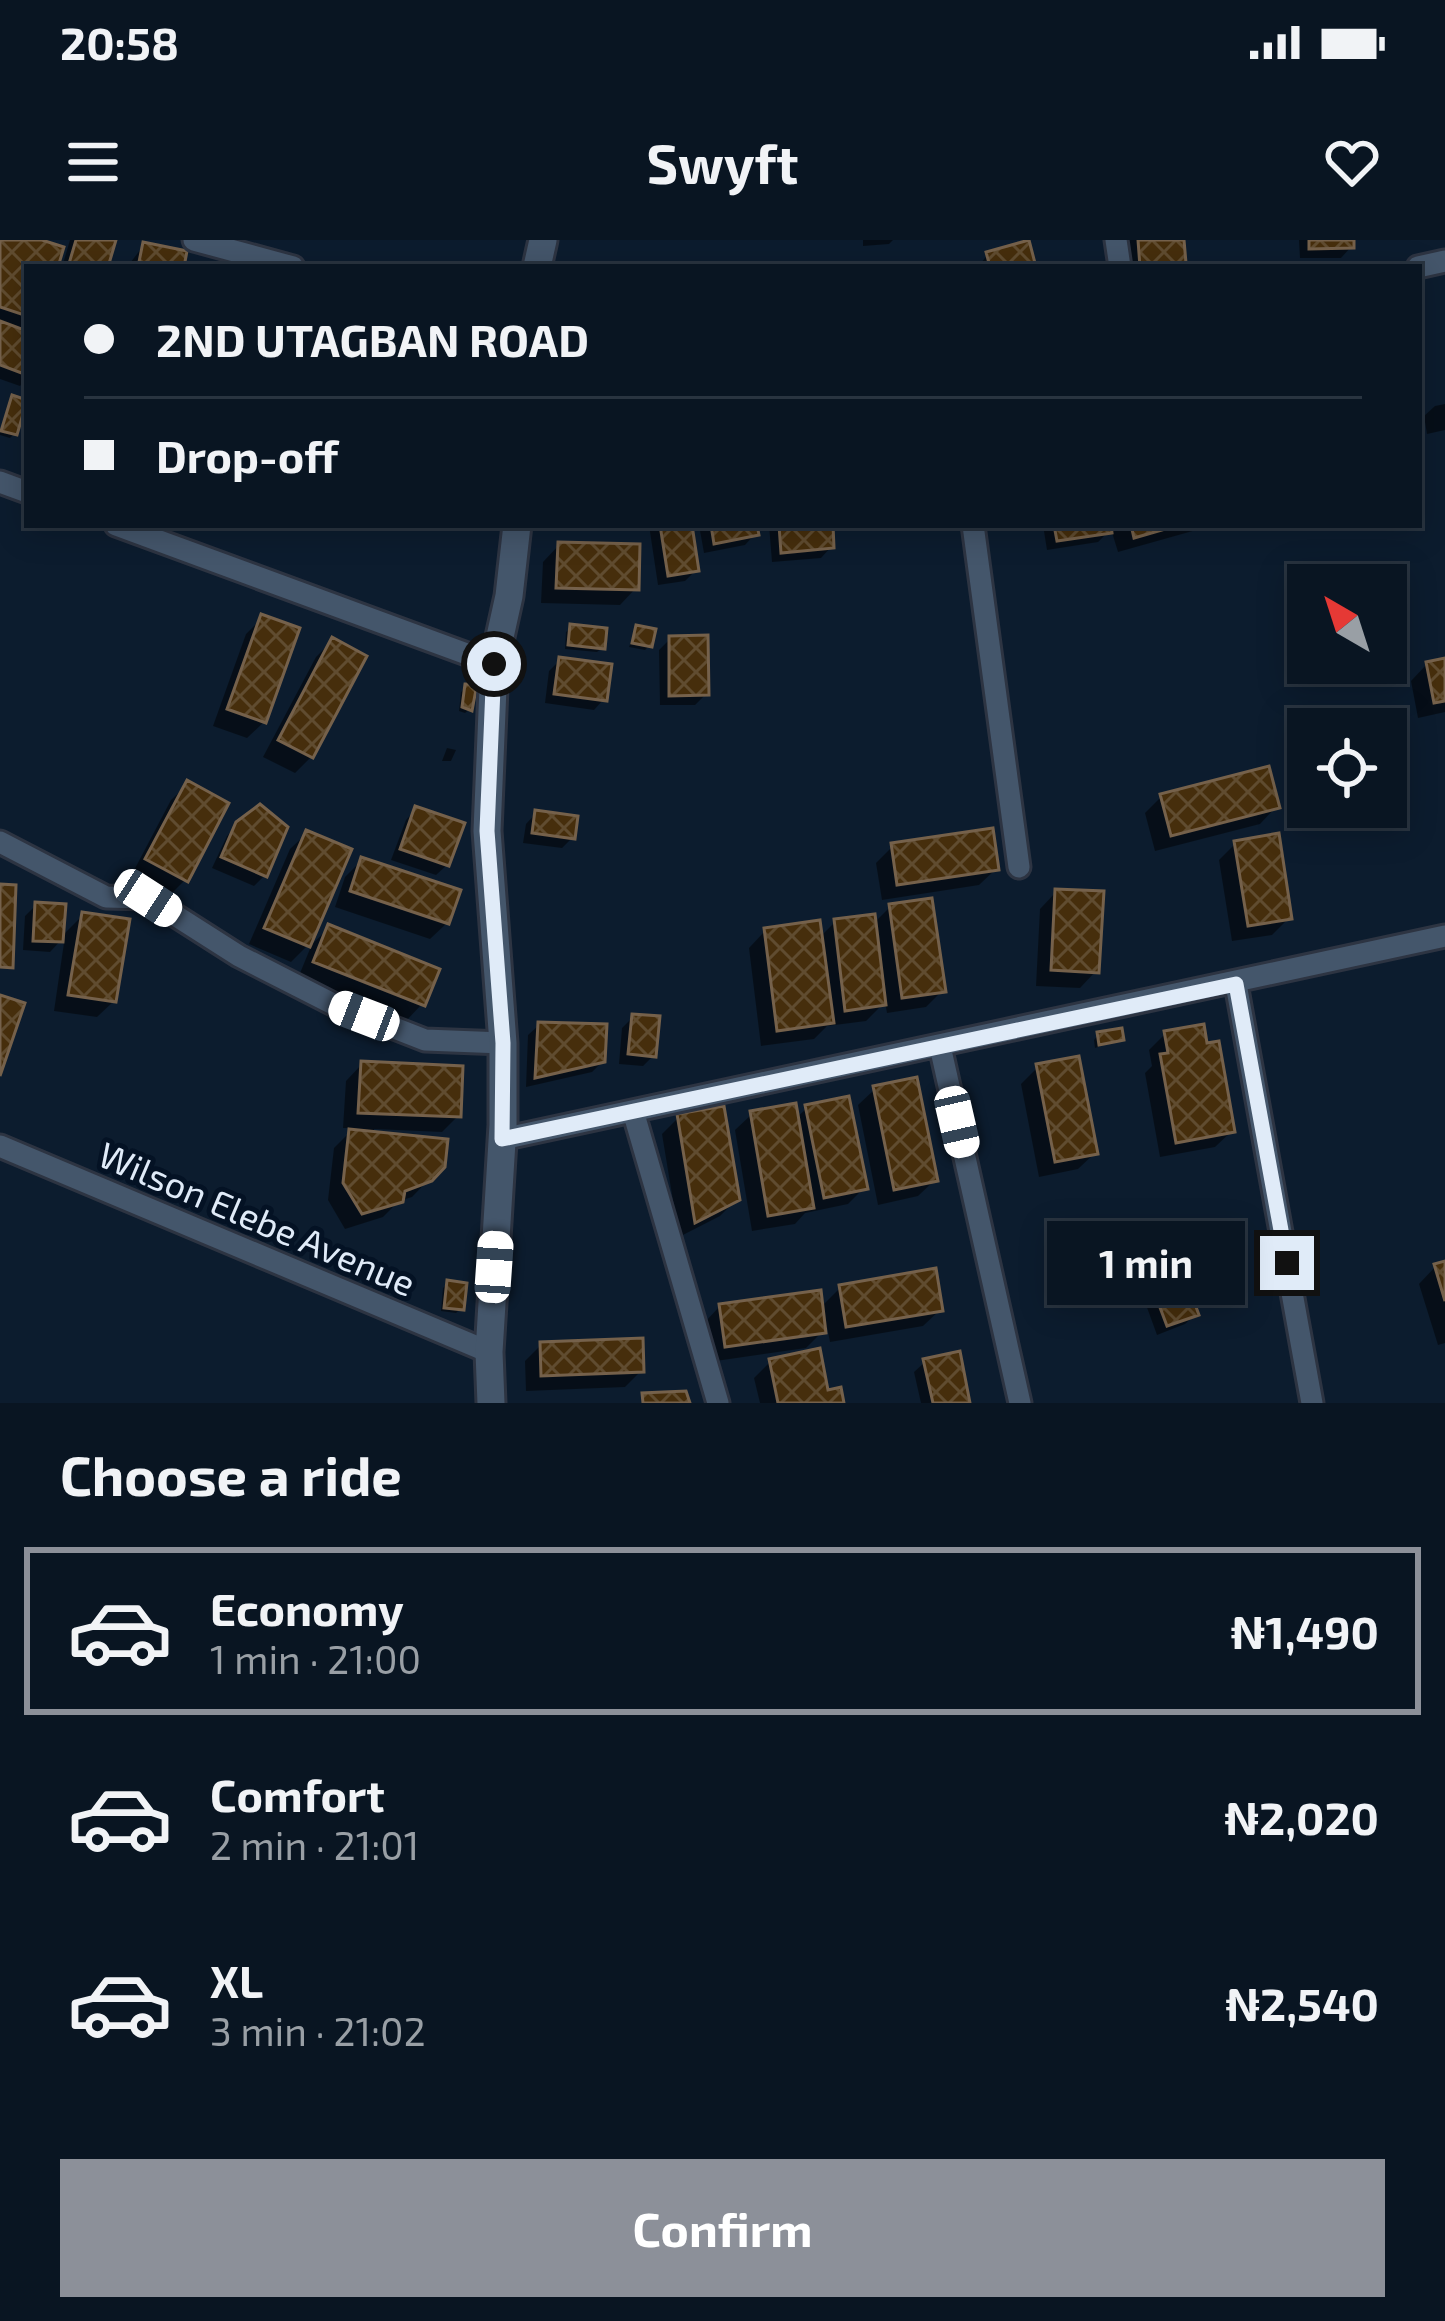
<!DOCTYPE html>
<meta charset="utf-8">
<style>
:root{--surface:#091522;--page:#121e2a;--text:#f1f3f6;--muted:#999fa5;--line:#293440;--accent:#8c9099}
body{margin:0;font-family:"Exo 2",sans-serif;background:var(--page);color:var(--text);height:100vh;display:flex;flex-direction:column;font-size:45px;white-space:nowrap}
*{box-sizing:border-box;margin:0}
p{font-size:39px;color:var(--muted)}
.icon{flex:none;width:66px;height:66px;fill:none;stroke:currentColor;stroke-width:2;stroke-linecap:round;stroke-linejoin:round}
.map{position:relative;height:1163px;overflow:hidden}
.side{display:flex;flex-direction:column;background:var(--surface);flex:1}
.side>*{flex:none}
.hud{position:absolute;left:24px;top:24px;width:1398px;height:264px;border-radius:0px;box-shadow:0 6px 30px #0003,0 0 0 3px var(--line);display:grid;align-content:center;height:264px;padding:0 60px;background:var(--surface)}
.needle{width:78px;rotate:321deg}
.tools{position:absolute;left:1287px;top:324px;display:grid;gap:24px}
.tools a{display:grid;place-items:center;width:120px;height:120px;border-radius:0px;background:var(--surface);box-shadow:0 6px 30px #0003,0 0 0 3px var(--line);font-size:60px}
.end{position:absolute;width:54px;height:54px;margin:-27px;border:15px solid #e0ebf8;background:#111;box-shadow:0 0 0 6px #111}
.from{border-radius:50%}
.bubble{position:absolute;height:84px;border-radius:0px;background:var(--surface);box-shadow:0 6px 30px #0003,0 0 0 3px var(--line);font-size:39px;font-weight:700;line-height:84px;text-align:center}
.car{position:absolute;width:36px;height:72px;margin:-36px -18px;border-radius:15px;box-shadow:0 0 9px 3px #0007;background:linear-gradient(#fff 24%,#345 0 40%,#fff 0 76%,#345 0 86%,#fff 0)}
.hud b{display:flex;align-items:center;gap:42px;height:114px;font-size:45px}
.hud b+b{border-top:3px solid var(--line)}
.hud i{width:30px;height:30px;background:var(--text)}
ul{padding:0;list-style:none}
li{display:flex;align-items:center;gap:36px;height:168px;margin:0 24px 18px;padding:0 36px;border:6px solid transparent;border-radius:0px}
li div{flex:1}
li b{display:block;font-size:45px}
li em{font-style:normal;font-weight:700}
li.current{border-color:var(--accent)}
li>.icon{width:108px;height:108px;stroke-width:1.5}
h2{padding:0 60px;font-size:54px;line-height:144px}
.button{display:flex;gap:24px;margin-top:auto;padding:24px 60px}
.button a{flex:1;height:138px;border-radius:0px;background:var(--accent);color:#fff;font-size:48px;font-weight:700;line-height:138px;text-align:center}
.status{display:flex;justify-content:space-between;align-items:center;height:84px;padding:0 60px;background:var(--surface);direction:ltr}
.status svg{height:33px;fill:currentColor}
header{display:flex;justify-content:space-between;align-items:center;height:156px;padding:0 60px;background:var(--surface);font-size:54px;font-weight:700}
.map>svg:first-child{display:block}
.shadow{fill:#0007}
.building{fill:url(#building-cross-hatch);stroke:#75614b;stroke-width:3}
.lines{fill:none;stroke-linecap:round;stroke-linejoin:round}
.minor-casing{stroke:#2d3442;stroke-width:27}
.tertiary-casing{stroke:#2d3442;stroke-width:33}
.minor{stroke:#44566b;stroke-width:21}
.tertiary{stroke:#44566b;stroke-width:27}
.route{stroke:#e0ebf8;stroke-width:15}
.labels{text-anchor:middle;stroke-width:10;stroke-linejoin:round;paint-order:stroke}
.street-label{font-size:36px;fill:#e0ebf8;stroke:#041224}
</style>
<div class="status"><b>20:58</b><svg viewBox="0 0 49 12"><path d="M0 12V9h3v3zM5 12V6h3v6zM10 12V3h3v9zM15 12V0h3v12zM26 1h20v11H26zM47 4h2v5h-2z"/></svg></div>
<header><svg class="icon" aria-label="menu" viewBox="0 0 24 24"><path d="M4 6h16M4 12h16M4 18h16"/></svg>Swyft<svg class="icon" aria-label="heart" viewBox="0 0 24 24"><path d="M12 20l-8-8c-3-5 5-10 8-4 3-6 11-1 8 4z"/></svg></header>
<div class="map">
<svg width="1445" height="1163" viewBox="0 0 1445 1163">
<defs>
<pattern id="building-cross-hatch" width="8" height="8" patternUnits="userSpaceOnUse" patternTransform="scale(3)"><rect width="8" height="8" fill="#462e0c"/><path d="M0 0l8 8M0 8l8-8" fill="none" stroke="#604c30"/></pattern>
</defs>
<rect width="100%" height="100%" fill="#0c1c2e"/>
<path class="shadow" d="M 0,0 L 32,0 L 55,27 L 27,27 L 27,89 L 23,93 L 27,94 L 27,138 L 20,146 L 0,139 Z
M 70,0 L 113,0 L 105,27 L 62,27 Z
M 863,0 L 893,0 L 889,4 L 863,6 Z
M 1121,0 L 1181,0 L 1183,22 L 1177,27 L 1123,27 Z
M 1299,0 L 1351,0 L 1351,7 L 1341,18 L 1300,18 Z
M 144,5 L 181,27 L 127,27 Z
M 988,14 L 1033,27 L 978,27 Z
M 13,159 L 14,194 L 10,198 L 0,195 L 0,190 Z
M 1445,164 L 1445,190 L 1427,194 L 1424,176 L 1435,166 Z
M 649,285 L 689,285 L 696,330 L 685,341 L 658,345 Z
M 699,285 L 754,285 L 755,294 L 745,305 L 704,313 Z
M 769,285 L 830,285 L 831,307 L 821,318 L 772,322 Z
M 1043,285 L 1214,285 L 1118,312 L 1111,289 L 1098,302 L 1047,310 Z
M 559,305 L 636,348 L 620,365 L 541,363 L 543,322 Z
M 262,378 L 264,482 L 247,498 L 213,486 L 246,394 Z
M 571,387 L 602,408 L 597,412 L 565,409 L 566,392 Z
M 637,388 L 649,406 L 645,410 L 629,407 Z
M 670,399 L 706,454 L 695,465 L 660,465 L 659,410 Z
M 332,401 L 311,517 L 295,533 L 263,517 L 316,417 Z
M 560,420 L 604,459 L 594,470 L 545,463 L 549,431 Z
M 1445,421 L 1445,472 L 1418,478 L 1411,441 L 1427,424 Z
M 466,447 L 470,469 L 465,473 L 459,471 L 461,452 Z
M 447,508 L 456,510 L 451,521 L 442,521 Z
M 188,544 L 185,640 L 169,656 L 131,636 L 171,560 Z
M 1161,557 L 1276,567 L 1260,584 L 1155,611 L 1145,573 Z
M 416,569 L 447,625 L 436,635 L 391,620 L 406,580 Z
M 536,573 L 572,598 L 562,608 L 523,603 L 526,584 Z
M 238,584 L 265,635 L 254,646 L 212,628 L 227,596 Z
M 307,593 L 308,705 L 291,722 L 249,704 L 290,609 Z
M 1236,603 L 1289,678 L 1272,695 L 1232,701 L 1219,620 Z
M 893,606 L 996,629 L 979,645 L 882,660 L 876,623 Z
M 362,620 L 447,683 L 430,699 L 335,667 L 345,637 Z
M 1056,652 L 1096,731 L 1080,748 L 1036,746 L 1040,669 Z
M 36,665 L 61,697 L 83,675 L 114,761 L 97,777 L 54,771 L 65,696 L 50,712 L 23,710 L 25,676 Z
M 890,667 L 942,751 L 926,767 L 887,773 L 885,762 L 866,781 L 827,786 L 814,799 L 761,806 L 749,708 L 765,691 L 819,698 L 835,682 L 873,684 Z
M 329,688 L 422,764 L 406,781 L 298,738 L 312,704 Z
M 633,777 L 654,815 L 643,826 L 619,824 L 622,788 Z
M 539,785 L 603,821 L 592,832 L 526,847 L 528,795 Z
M 1165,794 L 1232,891 L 1215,907 L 1160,917 L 1145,833 L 1152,826 L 1149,810 Z
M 1098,795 L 1121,799 L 1095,808 L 1094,800 Z
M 362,824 L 458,876 L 442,892 L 374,889 L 374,894 L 442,926 L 412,957 L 399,961 L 383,977 L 345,989 L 328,960 L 334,908 L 354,888 L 343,888 L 346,841 Z
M 1038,827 L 1095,913 L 1078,929 L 1039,937 L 1021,844 Z
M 875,849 L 935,940 L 918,956 L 878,965 L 858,865 Z
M 807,868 L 864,948 L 848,964 L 805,973 L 795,984 L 752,991 L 735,890 L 752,874 L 796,878 Z
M 679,877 L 737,959 L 720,976 L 679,997 L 662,894 Z
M 1445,1024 L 1445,1103 L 1438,1105 L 1419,1044 L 1435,1027 Z
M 448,1043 L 461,1068 L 456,1073 L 441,1071 L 443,1048 Z
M 840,1048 L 940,1070 L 923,1086 L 830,1102 L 827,1087 L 806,1108 L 709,1122 L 704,1083 L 720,1066 L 820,1068 Z
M 1155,1052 L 1196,1074 L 1185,1084 L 1157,1095 L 1145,1062 Z
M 541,1105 L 641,1131 L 625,1147 L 526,1151 L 525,1121 Z
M 771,1121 L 841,1163 L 760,1163 L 754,1138 Z
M 925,1122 L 967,1163 L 921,1163 L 914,1132 Z"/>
<path class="building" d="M 0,0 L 42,0 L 64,7 L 58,27 L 27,27 L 27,76 L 0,67 Z
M 76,0 L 116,0 L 108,27 L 68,27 Z
M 1029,0 L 1036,27 L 990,27 L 986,12 Z
M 1138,0 L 1184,0 L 1186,23 L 1140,27 Z
M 1309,0 L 1354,0 L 1354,8 L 1309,9 Z
M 143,2 L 187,11 L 184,27 L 138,27 Z
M 0,81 L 27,91 L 27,135 L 0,125 Z
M 12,155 L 27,160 L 17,195 L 1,191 Z
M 660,285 L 692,285 L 699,331 L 668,336 Z
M 711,285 L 757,285 L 759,295 L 714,304 Z
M 779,285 L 833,285 L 834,308 L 781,313 Z
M 1054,285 L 1111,285 L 1112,293 L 1057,301 Z
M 1131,285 L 1179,285 L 1134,298 Z
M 558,302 L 640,304 L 639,350 L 556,348 Z
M 261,374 L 300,388 L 266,483 L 227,469 Z
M 570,384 L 607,388 L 605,409 L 568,405 Z
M 636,385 L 656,389 L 652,407 L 632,403 Z
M 708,395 L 709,455 L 669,456 L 669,396 Z
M 332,397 L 367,416 L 313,518 L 278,500 Z
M 559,417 L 612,424 L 607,461 L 554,454 Z
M 1445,418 L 1445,461 L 1434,463 L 1426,422 Z
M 465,444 L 477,444 L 472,471 L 462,467 Z
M 1269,526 L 1280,568 L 1171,596 L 1160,554 Z
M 187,540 L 229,563 L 188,642 L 145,619 Z
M 260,564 L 288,587 L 267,637 L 221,617 L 236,582 Z
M 415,566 L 465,583 L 449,626 L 400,609 Z
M 535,570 L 578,576 L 575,599 L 532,593 Z
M 993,588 L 999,630 L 897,645 L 891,603 Z
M 306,590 L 352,609 L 310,707 L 264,688 Z
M 1279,593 L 1292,679 L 1248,686 L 1234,601 Z
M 361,617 L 461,650 L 449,684 L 350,651 Z
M 0,644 L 16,645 L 13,728 L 0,727 Z
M 1055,649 L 1104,651 L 1099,733 L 1051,730 Z
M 932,658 L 946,752 L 902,758 L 889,664 Z
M 35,662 L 66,664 L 63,702 L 33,701 Z
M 82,672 L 130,679 L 116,762 L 68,755 Z
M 875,674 L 886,765 L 845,771 L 834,679 Z
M 820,680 L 834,783 L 777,791 L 764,688 Z
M 328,684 L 440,729 L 425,766 L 313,722 Z
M 0,755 L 25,763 L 0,836 Z
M 632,774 L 660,776 L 656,817 L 628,814 Z
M 538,782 L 607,784 L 605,822 L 535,838 Z
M 1204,784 L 1207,803 L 1219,801 L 1235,892 L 1176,903 L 1160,814 L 1168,813 L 1164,791 Z
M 1122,788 L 1124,800 L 1099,805 L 1097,792 Z
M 1079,816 L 1098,914 L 1055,922 L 1036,824 Z
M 361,821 L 463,826 L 461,877 L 358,873 Z
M 917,837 L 938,941 L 894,950 L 873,846 Z
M 849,856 L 868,949 L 824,958 L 805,865 Z
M 796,863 L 814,968 L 768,976 L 750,871 Z
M 724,866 L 740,960 L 695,983 L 677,874 Z
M 349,889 L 448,899 L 445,927 L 432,941 L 405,951 L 403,962 L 362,974 L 343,943 Z
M 1445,1021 L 1445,1061 L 1434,1024 Z
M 936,1028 L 943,1071 L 846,1087 L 839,1045 Z
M 1185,1037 L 1199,1075 L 1167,1086 L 1153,1049 Z
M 447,1040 L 467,1043 L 464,1070 L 444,1068 Z
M 821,1050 L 826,1093 L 725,1107 L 719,1064 Z
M 643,1098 L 644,1132 L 541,1136 L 540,1102 Z
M 820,1108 L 828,1150 L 841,1147 L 844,1163 L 778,1163 L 769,1119 Z
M 960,1111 L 970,1163 L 933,1163 L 923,1119 Z
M 686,1151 L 690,1163 L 643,1163 L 642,1153 Z"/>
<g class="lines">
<g class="minor-casing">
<path id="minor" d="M 194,0 L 293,27
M 1116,0 L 1120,27
M 1418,27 L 1445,21
M 0,242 L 27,252
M 116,285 L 494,424
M 973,285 L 1019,627
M 0,602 L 106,657 L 148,658 L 239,716 L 333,764 L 425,800 L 503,803
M 1236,744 L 1312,1163
M 940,806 L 1020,1163
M 633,871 L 718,1163
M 502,899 L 1445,696
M 0,906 L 489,1112"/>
</g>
<g class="tertiary-casing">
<path id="tertiary" d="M 537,27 L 543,0
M 491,1163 L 489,1112 L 503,885 L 503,803 L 487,591 L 494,424 L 509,356 L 517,285"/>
</g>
<use href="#minor" class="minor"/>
<use href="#tertiary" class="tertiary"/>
</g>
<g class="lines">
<path class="route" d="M 494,424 L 487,591 L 503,803 L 502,899 L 1236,744 L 1287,1023"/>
</g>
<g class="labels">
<g class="street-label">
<text transform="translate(257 979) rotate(23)" y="13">Wilson Elebe Avenue</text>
</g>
</g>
</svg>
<div class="tools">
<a><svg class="needle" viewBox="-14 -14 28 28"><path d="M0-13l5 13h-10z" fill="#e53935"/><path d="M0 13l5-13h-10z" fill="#999fa5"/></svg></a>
<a><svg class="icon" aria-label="locate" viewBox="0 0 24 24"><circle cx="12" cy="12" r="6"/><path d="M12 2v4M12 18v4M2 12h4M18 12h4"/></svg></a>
</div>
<i class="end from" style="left:494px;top:424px"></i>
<i class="end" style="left:1287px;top:1023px"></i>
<div class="bubble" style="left:1047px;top:981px;width:198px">1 min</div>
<i class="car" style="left:148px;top:658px;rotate:123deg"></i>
<i class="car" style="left:364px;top:776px;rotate:291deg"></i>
<i class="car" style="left:957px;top:882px;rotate:167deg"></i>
<i class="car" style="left:494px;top:1027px;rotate:4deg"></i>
<div class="hud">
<b><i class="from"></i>2ND UTAGBAN ROAD</b>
<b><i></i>Drop-off</b>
</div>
</div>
<section class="side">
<h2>Choose a ride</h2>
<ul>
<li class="current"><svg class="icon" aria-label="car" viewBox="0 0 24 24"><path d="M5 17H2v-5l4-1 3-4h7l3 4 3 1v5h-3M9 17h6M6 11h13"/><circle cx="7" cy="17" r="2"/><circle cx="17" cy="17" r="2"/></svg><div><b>Economy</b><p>1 min · 21:00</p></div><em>₦1,490</em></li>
<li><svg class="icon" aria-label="car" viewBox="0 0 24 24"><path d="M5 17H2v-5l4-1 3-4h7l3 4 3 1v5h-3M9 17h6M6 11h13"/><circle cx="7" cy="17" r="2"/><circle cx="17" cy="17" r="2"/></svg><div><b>Comfort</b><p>2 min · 21:01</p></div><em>₦2,020</em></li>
<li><svg class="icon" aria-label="car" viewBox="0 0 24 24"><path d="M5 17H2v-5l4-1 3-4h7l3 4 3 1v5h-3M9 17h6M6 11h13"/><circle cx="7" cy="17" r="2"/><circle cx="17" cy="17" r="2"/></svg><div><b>XL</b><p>3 min · 21:02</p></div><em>₦2,540</em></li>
</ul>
<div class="button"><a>Confirm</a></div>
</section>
